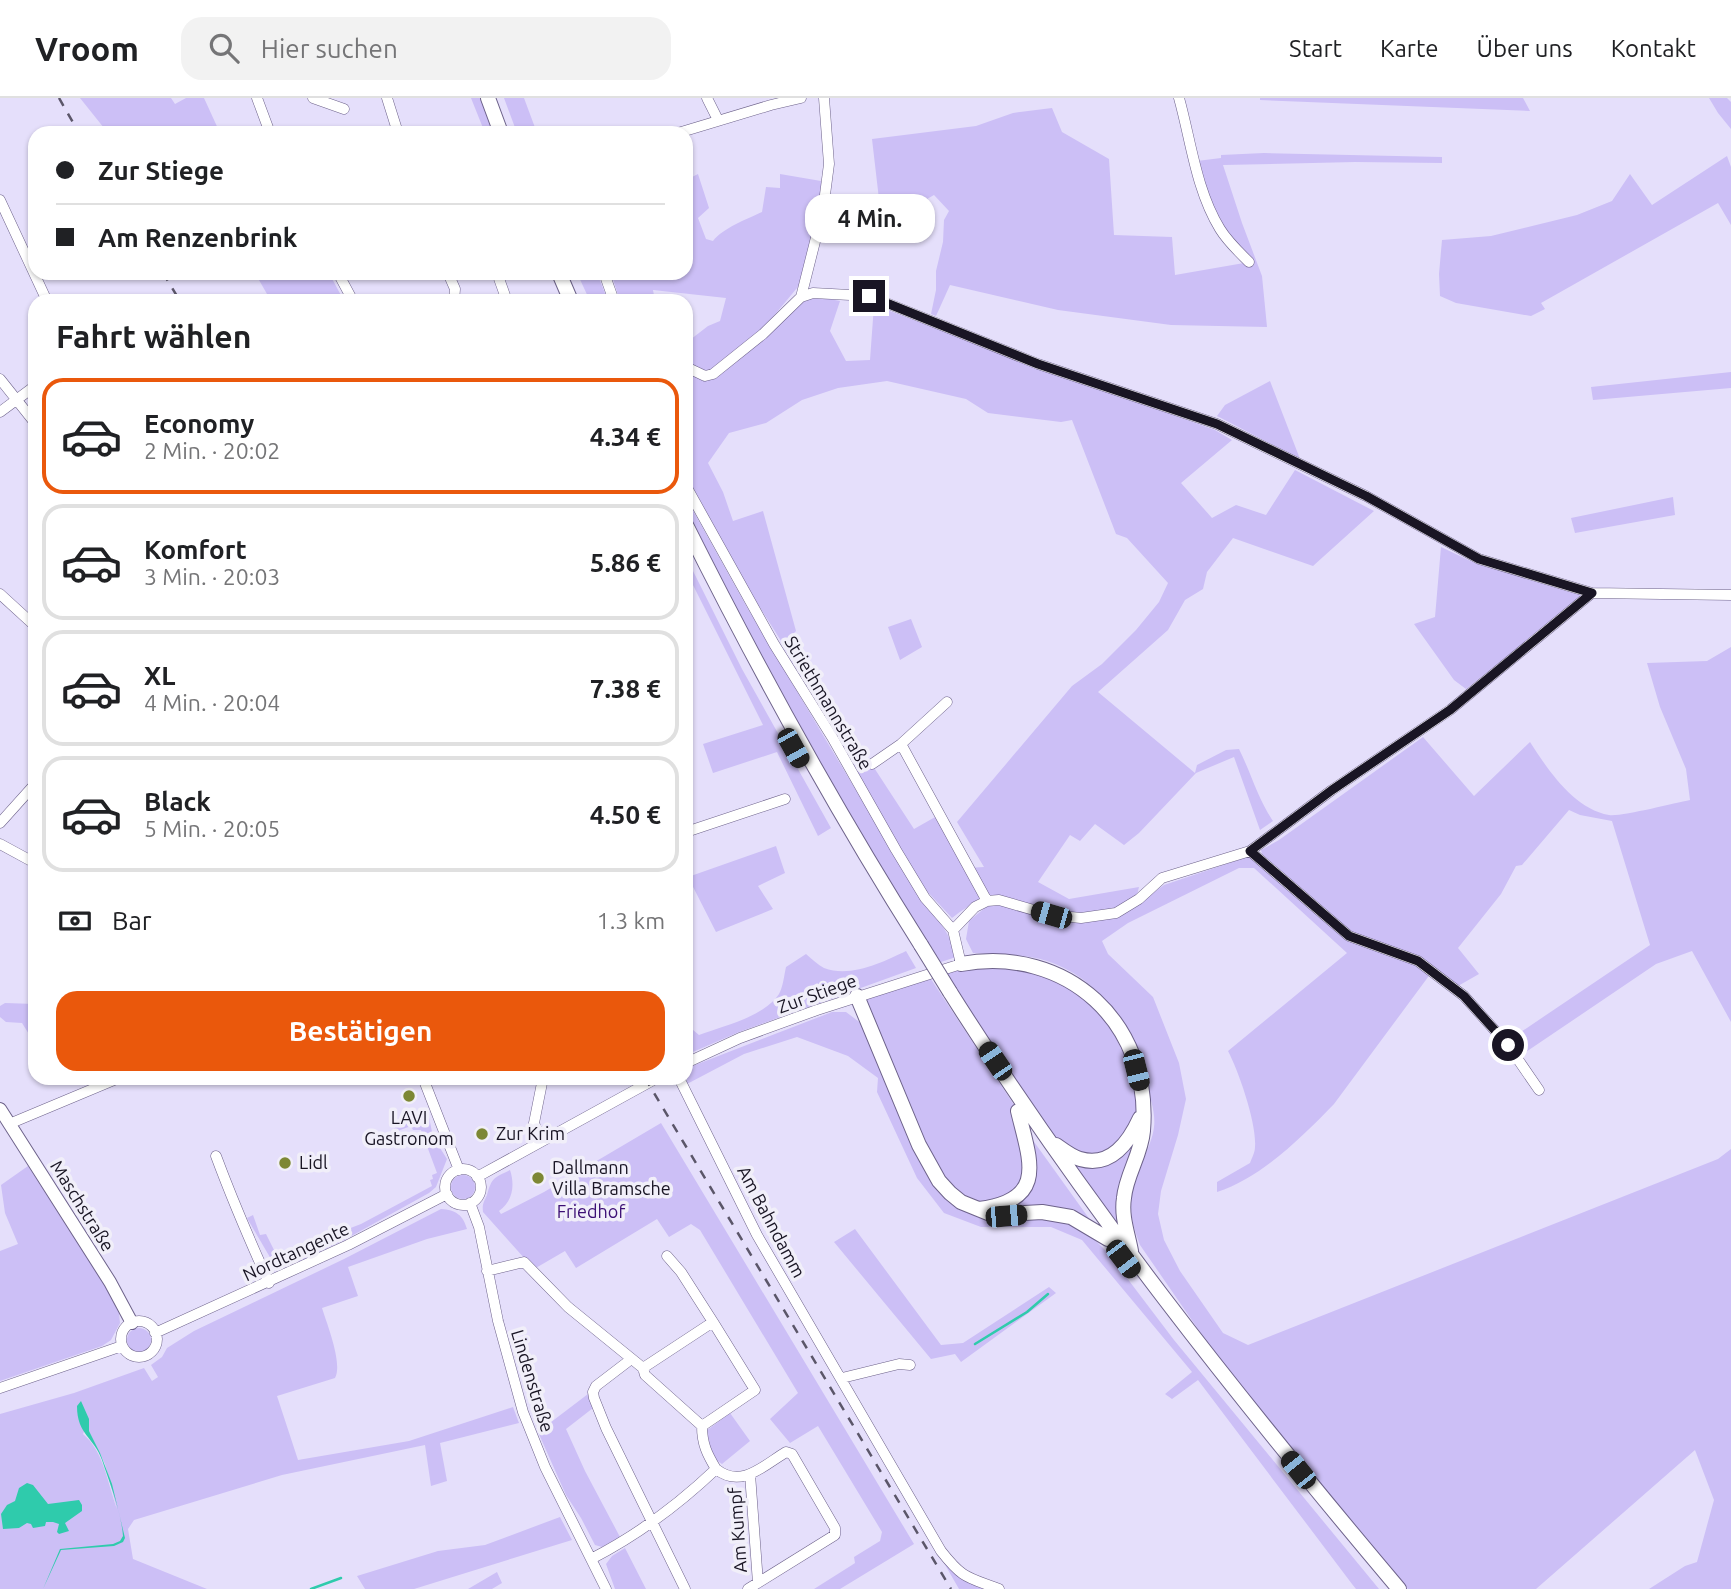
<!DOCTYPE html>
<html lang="de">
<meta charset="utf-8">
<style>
:root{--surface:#fff;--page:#f2f2f2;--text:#202124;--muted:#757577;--line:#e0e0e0;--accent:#ea580c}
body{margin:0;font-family:Ubuntu,sans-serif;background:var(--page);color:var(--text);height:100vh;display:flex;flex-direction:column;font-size:26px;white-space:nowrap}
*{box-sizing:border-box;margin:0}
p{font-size:23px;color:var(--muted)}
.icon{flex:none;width:38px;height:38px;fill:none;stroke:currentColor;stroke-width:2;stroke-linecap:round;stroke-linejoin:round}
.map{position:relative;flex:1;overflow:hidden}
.details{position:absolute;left:28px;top:196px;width:665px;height:791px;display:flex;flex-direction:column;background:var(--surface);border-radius:21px;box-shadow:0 2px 5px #0004}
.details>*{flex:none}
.top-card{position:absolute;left:28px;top:28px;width:665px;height:154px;border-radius:21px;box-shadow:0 2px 5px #0004;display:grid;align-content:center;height:154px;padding:0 28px;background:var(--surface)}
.end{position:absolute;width:32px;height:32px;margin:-16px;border:9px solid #191524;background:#fff;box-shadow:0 0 0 4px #fff}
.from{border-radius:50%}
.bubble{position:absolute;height:49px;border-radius:21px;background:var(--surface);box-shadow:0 2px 5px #0004;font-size:23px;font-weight:700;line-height:49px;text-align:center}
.car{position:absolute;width:21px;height:42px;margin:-21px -10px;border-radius:9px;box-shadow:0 0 5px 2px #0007;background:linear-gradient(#222 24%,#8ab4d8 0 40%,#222 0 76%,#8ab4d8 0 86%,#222 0)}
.top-card b{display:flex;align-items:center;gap:24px;height:66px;font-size:26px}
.top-card b+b{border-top:2px solid var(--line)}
.top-card i{width:18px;height:18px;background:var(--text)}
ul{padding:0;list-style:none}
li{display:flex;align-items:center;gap:21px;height:116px;margin:0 14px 10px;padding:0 14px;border:4px solid var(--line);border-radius:21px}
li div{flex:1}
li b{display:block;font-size:26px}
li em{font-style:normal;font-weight:700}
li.current{border-color:var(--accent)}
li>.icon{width:63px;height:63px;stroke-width:1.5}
h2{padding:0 28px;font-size:32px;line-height:84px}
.pay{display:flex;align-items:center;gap:18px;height:77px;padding:0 28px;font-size:26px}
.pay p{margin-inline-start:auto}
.action{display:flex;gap:14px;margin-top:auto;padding:14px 28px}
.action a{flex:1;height:80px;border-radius:21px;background:var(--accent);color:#fff;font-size:28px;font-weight:700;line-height:80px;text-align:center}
header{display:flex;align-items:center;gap:42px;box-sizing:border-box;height:98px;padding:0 35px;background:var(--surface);border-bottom:2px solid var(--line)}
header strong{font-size:33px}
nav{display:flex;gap:38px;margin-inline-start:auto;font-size:24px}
.search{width:490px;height:63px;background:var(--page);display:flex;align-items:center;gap:18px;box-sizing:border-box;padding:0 24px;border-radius:21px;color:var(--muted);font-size:26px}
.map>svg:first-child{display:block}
.green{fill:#ccbff6;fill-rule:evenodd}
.water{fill:#2fcbac}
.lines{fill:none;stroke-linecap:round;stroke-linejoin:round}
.stream{stroke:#2fcbac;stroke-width:2.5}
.minor-casing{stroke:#6d628a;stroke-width:11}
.major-casing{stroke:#6d628a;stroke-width:14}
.highway-casing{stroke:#6d628a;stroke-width:16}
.minor{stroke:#fff;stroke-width:10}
.major{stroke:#fff;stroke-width:12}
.highway{stroke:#fff;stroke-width:14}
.rail{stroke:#5b5669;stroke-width:2.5;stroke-dasharray:9 9;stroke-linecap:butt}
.highway-bridge-casing{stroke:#6d628a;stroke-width:16;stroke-linecap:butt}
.highway-bridge{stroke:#fff;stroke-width:14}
.route{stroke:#191524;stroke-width:9}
.poi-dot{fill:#7d8734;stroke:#f1eff9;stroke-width:2.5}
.labels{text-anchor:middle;stroke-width:7;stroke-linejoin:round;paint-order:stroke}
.street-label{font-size:18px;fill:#191524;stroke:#f1eff9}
.poi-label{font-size:18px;fill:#191524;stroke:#f1eff9;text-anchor:start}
.park-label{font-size:18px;fill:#3c0f75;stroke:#f1eff9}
</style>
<header>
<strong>Vroom</strong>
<div class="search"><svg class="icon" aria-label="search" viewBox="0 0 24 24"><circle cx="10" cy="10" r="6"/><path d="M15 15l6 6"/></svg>Hier suchen</div>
<nav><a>Start</a><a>Karte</a><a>Über uns</a><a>Kontakt</a></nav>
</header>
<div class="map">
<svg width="1731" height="1491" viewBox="0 0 1731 1491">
<rect width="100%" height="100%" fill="#e5dffb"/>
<path class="green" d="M 80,0 L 171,0 L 175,6 L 186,0 L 204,0 L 220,35 L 108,35 Z
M 471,0 L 483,0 L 496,35 L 485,35 Z
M 504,0 L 524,0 L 537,35 L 517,35 Z
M 1260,0 L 1523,0 L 1530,13 L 1260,2 Z
M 1709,0 L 1727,0 L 1731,4 L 1731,31 L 1718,15 Z
M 1052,10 L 1062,34 L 1109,61 L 1114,137 L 1172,139 L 1175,177 L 1244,165 L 1212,110 L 1197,63 L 1221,60 L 1221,57 L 1264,55 L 1442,59 L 1442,65 L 1355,64 L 1223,67 L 1242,125 L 1262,178 L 1267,229 L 1171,227 L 1058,212 L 950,187 L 936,218 L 931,216 L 936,192 L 936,173 L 943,144 L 944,122 L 949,113 L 934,97 L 882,127 L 872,41 L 976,28 L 1013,15 Z
M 1727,58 L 1731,69 L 1731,127 L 1718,105 L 1541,205 L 1545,211 L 1531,218 L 1456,205 L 1440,198 L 1439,176 L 1442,142 L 1491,138 L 1577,117 L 1612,103 L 1630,76 L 1652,107 Z
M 698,76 L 709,110 L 698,120 L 706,141 L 713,143 C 723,130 747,121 762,114 L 766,89 L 780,90 L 780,76 L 821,83 L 822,93 L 802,184 L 762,232 L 711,273 L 705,274 L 686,264 L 686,245 L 708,228 L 720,223 L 726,200 L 653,192 L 655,203 L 620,203 L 611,175 L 686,175 L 686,82 Z
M 255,175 L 329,175 L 344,203 L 271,203 Z
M 577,175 L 597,175 L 608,203 L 590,203 Z
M 814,198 L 840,203 L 830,233 L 846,263 L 870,262 L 874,207 L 1036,268 L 1215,332 L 1232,342 L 1181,385 L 1212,420 L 1236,407 L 1266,417 L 1295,372 L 1374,413 L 1313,468 L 1233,440 L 1207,474 L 1203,491 L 1185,502 L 1168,532 L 1098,594 L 1195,675 L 1197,667 L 1226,652 L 1239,651 C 1251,675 1258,701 1273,723 L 1260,732 L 1234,659 L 1196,675 L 1139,735 L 1124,747 L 1095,726 L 1080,743 L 1070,737 L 1038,784 L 1069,801 L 1139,789 L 1134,809 L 1164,787 L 1250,758 L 1284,777 L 1262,756 L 1261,752 L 1279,742 L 1423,639 L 1474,698 L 1530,644 C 1548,672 1574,711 1609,717 C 1621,719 1674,705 1690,702 L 1686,671 L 1660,609 L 1647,565 L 1707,563 L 1731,549 L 1731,924 L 1692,853 L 1656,866 L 1520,958 L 1509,942 L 1650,847 L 1612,723 L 1580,717 L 1569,712 L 1522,767 L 1516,768 L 1501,796 L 1458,850 L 1479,876 L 1458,888 L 1434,871 L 1334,1006 C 1301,1040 1262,1079 1217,1094 L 1217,1084 L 1250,1065 C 1252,1060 1255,1054 1255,1049 C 1257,1026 1239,974 1228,953 L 1347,855 L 1254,770 L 1239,770 L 1128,825 L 1102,843 L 1108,856 L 1153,899 L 1179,965 L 1186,1001 L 1178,1037 L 1161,1093 L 1158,1116 L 1164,1142 L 1180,1173 L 1223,1235 L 1248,1247 L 1718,1061 L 1731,1051 L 1731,1491 L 1649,1491 L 1685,1468 L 1697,1464 L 1714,1402 L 1695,1352 L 1536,1491 L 1408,1491 L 1317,1385 L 1229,1276 L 1140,1147 C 1126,1111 1129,1094 1144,1060 C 1148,1050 1153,1039 1154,1029 C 1156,1015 1149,996 1146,982 C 1135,930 1099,880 1047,863 C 1022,855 998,857 973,855 L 966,841 L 969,823 L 986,809 L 1000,805 L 1053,820 L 1053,817 C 1008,800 994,786 952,820 L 924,790 L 853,670 L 869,662 L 914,731 L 937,718 L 966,770 L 984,769 L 957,724 L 1072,588 L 1102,566 L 1136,532 L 1159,504 L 1168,485 L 1127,440 L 1116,436 L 1072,322 L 1061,324 L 988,315 L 966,301 L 887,283 L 838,290 L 802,302 L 766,325 L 729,335 L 708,365 L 723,394 L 733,423 L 763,413 L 796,533 L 783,546 L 752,497 L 686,377 L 686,273 C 699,279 706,283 719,276 L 764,240 L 802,202 Z
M 1731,274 L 1731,290 L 1593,302 L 1591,289 Z
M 1270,283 L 1300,361 L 1217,318 L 1225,307 Z
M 1673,399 L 1675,417 L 1575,435 L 1571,420 Z
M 686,400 L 748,511 L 920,800 C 935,819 951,834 956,859 L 941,864 C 844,722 762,569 686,415 Z
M 1441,449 L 1477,466 L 1583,498 L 1466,591 L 1454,582 L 1414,526 L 1435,519 Z
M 686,459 L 742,571 L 831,730 L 818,738 L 777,654 L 713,675 L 703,646 L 763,627 L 686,473 Z
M 911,521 L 922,549 L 900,562 L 888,529 Z
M 776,748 L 785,775 L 758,788 L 773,811 L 716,834 L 688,779 Z
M 906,853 L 916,870 L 739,934 L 686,957 L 686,926 L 699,937 C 723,928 764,919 779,896 C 783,889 784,878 786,869 L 806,856 C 812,861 818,867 824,870 C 851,880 883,864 906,853 Z
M 1006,862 L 1097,903 L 1140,988 L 1135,1032 L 1093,1063 L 1049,1043 L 936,872 Z
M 927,875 L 1018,1013 L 1029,1059 L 1023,1092 L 977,1111 L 939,1083 L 857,898 Z
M 5,905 L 35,906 L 35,940 L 32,941 L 22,925 L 6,924 L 0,919 L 0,908 Z
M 832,914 L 846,914 L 862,926 L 956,1107 L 1054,1120 L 1072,1125 L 1089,1136 L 1108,1155 L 1174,1242 L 1379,1491 L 1356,1491 L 1352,1486 L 1198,1282 L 1172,1301 L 1165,1296 L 1192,1274 L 1082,1142 L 1051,1129 L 981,1129 L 944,1115 L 917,1080 L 877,994 L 878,980 L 848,958 L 797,939 L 744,956 L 687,986 L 687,974 L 690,969 Z
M 428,1014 L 433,1039 L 447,1061 L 436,1089 L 429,1095 L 346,1141 L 299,1164 L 297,1161 L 282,1166 L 271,1161 L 247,1120 L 253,1117 L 260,1137 L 266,1136 L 277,1158 L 361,1126 L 432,1088 L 430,1082 L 433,1081 L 432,1077 L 437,1075 L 421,1032 L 413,1032 L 411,1028 L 395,1034 L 394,1031 L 396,1028 Z
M 661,1025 L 914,1446 L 840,1491 L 814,1491 L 852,1467 L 855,1465 L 854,1459 L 880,1443 L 882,1434 L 818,1328 L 790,1345 L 770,1321 L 798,1295 L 700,1132 L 691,1126 L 669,1139 L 657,1121 L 576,1170 L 565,1153 L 534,1171 L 483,1114 C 482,1106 484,1104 487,1097 C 492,1079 494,1080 510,1072 C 515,1087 513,1103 499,1113 L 501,1116 L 544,1094 Z
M 1140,1030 L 1124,1135 L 1067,1059 L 1094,1066 Z
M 1027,1034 L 1093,1126 L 1068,1112 L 1055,1109 L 1003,1112 L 1019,1102 Z
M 28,1068 L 104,1186 L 119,1215 L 120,1225 L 111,1242 L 102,1248 L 0,1283 L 0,1153 L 18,1146 L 5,1115 L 1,1087 Z
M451 1089a12 12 0 1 1 24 0a12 12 0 1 1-24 0Z
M 441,1111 C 456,1112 463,1117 467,1131 L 427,1141 L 348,1169 L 358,1198 L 322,1210 C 327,1226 343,1266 335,1280 L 277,1298 L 298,1362 L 409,1343 L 513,1309 L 519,1325 L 440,1345 L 447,1383 L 431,1388 L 425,1347 L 282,1377 L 134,1422 L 128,1431 L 133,1461 L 207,1491 L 0,1491 L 0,1316 L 74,1295 L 144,1270 L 152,1283 L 158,1279 L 151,1267 L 162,1259 L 167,1250 L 194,1233 L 344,1161 ZM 89,1321 L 88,1333 L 105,1366 L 117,1411 C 108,1387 104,1353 83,1336 Z
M 855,1131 L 941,1247 L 963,1245 L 1049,1189 L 1056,1195 L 961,1264 L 955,1256 L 931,1261 L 834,1144 Z
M127 1242a12 12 0 1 1 24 0a12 12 0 1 1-24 0Z
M 588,1296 L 593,1310 L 566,1331 L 585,1373 L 620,1439 L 602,1449 L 595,1447 L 581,1420 L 566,1397 L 538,1334 Z
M 730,1315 L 750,1343 L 722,1366 L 712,1359 L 706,1333 Z
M 560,1419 L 572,1442 L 414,1491 L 365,1491 L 357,1478 L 438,1453 L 485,1447 Z
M 625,1450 L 646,1491 L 615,1491 L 606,1466 L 612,1458 Z
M 940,1458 L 993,1491 L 959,1491 Z
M 497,1474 L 502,1485 L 492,1491 L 468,1491 Z"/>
<path class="water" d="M 81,1303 L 89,1321 L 89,1333 L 100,1355 L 112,1386 L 125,1440 L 123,1444 L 114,1448 L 61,1452 L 43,1491 L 60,1451 L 113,1446 L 120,1443 L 123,1438 C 121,1413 110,1386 102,1362 C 94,1339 77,1337 77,1308 Z
M 27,1385 L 33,1387 L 48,1406 L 79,1402 L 82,1407 L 82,1413 L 65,1425 L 69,1433 L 59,1436 L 57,1434 L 59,1426 L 53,1424 L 46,1424 L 45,1428 L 33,1430 L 31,1426 L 27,1425 L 19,1430 L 3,1431 L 1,1416 L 7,1407 L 15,1403 L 19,1390 Z"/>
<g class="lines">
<path class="stream" d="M 975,1246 L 1027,1214 L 1048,1196
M 311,1491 L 341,1480"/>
<g class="minor-casing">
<path id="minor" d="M 257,0 L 270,35
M 313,0 L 344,11
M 387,0 L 398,35
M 707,0 L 718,22
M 1179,0 C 1191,43 1196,92 1220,131 C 1228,144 1239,154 1249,164
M 678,35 L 771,7 L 801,0
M 0,102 L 47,203
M 338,175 L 353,203
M 448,175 L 455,191 L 454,203
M 497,175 L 507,203
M 604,175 L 614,203
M 801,199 L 813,195 L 869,198 L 1038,266 L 1217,326 L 1366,398 L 1479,461 L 1592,495 L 1731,497
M 686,269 L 705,278 L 713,276 L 763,236 L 801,199 L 823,112 L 829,66 L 824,0
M 0,281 L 35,325
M 0,314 L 35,288
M 686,388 L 774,546 L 832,639 L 896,752 L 925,800 L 953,832 L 961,866 L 817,912 L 740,940 L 686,965
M 0,496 L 35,528
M 901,646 L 987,803
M 872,666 L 901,646 L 947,604
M 0,725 L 35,686
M 686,734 L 785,701
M 0,746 L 35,765
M 1250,753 L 1349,838 L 1418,863 L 1464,898 L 1508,947 L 1539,992
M 953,832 L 975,809 L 987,803 L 999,802 L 1051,817 L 1081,820 L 1116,815 L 1139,801 L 1162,780 L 1250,753 L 1332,692 L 1450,612 L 1592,495
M 423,980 L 459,1072
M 679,980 L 757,1137 L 941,1453 C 963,1481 967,1479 999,1491
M 9,1026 L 119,980
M 541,1043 L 534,1025 L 543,980
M 216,1058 C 232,1101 250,1143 269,1185
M445 1089a18 18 0 1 1 36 0a18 18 0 1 1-36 0Z
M 477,1079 L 657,980
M 470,1105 L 479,1129 L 498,1223 L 523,1314 L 545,1369 L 606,1491
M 667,1158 L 681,1174 L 713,1224
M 487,1173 L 524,1164 L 568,1209 L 643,1270 L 645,1277 L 702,1328 C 702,1346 707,1356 716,1371 C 678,1407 638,1437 591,1461
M121 1241a18 18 0 1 1 36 0a18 18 0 1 1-36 0Z
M 155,1235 L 348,1147 L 447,1096
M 630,1262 L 596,1288 L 593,1294 L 594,1300 L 606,1330 L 685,1491
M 643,1270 L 713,1224 L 755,1292 L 702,1328
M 842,1280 L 899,1266 L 910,1267
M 0,1290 L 122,1248
M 716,1371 C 741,1391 763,1368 786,1354 L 792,1356 L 835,1430 L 835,1437 L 748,1491
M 750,1376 L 758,1485"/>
</g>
<g class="major-casing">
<path id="major" d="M 0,1011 L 110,1184 L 132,1225"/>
</g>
<g class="highway-casing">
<path id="highway" d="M 488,0 L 501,35
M 559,175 L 571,203
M 686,427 C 758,571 835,711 921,847
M 961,866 C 1067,847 1152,925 1143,1033 C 1141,1057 1126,1077 1124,1100 C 1121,1118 1128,1136 1131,1153
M 950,894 C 1083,1105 1238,1300 1399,1491
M 857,898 L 919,1047 L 939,1083 L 950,1095 L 961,1104 L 993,1117 L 1042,1114 L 1071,1119 L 1108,1141
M 1056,1047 C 1063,1052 1072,1059 1080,1061 C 1111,1070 1129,1044 1140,1020
M 979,1111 C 1048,1102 1030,1063 1018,1013"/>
</g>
<use href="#minor" class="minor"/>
<use href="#major" class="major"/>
<use href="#highway" class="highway"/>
<path class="rail" d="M 59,0 L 79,35
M 163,175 L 180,203
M 645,980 L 951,1491"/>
<g class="highway-bridge-casing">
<path id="highway-bridge" d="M 921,847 L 950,894"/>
</g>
<use href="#highway-bridge" class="highway-bridge"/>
</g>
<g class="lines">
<path class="route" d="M 869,198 L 1038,266 L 1217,326 L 1366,398 L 1479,461 L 1592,495 L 1450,612 L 1332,692 L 1250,753 L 1349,838 L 1418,863 L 1464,898 L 1508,947"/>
</g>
<g class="poi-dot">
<circle cx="409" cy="998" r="7"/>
<circle cx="482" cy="1036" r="7"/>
<circle cx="285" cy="1065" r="7"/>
<circle cx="538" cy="1080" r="7"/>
</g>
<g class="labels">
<g class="street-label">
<text transform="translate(828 605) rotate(59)" y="6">Striethmannstraße</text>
<text transform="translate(817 896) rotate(-20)" y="6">Zur Stiege</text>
<text transform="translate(82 1108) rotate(58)" y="6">Maschstraße</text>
<text transform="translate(771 1124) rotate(62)" y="6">Am Bahndamm</text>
<text transform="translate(296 1154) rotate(-25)" y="6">Nordtangente</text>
<text transform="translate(532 1283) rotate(73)" y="6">Lindenstraße</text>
<text transform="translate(738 1432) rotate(-94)" y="6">Am Kumpf</text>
</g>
<g class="poi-label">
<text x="409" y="1026" text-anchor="middle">LAVI<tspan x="409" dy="21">Gastronom</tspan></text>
<text x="496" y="1042">Zur Krim</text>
<text x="299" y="1071">Lidl</text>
<text x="552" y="1076">Dallmann<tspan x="552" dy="21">Villa Bramsche</tspan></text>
</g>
<g class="park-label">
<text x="591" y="1120">Friedhof</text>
</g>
</g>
</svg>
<i class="end from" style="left:1508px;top:947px"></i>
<i class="end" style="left:869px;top:198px"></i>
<div class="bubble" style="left:805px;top:96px;width:130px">4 Min.</div>
<i class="car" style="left:793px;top:650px;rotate:151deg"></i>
<i class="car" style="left:1051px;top:817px;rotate:286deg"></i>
<i class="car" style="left:995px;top:963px;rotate:326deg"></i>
<i class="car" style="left:1136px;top:972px;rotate:166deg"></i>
<i class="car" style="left:1006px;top:1118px;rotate:85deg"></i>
<i class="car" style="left:1123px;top:1161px;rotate:143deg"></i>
<i class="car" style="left:1298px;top:1372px;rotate:321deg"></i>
<div class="top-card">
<b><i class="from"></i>Zur Stiege</b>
<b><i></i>Am Renzenbrink</b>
</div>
<section class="details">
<h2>Fahrt wählen</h2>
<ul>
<li class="current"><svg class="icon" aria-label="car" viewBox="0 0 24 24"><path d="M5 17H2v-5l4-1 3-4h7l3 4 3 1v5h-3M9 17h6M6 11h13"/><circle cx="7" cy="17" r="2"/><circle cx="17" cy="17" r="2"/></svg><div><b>Economy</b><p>2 Min. · 20:02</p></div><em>4.34 €</em></li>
<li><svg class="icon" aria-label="car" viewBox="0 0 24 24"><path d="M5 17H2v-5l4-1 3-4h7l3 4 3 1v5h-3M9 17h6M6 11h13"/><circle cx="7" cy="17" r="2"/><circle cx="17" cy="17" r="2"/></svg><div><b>Komfort</b><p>3 Min. · 20:03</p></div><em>5.86 €</em></li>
<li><svg class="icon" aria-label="car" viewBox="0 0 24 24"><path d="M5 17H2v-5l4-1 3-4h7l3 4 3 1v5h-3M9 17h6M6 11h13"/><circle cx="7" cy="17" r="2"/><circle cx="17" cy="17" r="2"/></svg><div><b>XL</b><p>4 Min. · 20:04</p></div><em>7.38 €</em></li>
<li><svg class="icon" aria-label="car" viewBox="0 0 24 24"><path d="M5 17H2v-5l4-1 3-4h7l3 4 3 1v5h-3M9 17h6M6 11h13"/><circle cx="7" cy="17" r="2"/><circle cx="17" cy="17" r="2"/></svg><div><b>Black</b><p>5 Min. · 20:05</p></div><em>4.50 €</em></li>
</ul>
<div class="pay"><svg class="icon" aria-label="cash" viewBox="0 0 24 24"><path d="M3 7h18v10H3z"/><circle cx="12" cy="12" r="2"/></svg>Bar<p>1.3 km</p></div>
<div class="action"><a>Bestätigen</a></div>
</section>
</div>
